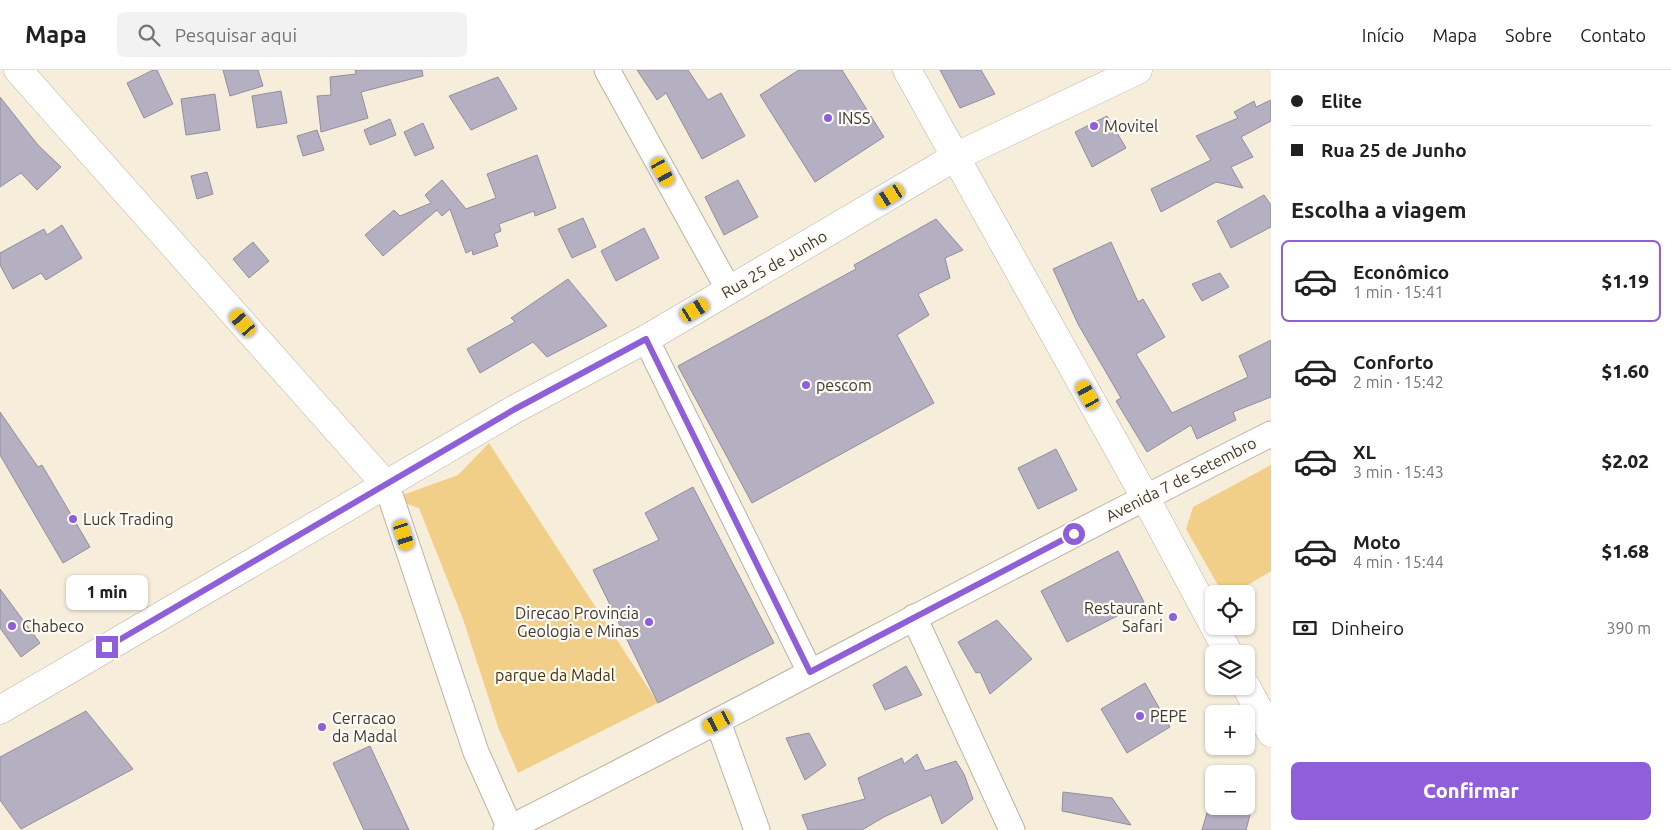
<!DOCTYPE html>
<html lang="pt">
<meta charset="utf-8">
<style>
:root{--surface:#fff;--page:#f2f2f2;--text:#202124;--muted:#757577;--line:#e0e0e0;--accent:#8e5fd9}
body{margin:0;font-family:Ubuntu,sans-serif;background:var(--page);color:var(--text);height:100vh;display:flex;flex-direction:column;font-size:19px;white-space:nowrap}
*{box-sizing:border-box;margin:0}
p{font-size:16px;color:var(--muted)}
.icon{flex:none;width:28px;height:28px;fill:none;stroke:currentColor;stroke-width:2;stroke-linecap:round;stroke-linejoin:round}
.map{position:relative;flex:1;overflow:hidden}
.sheet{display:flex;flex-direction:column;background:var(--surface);width:400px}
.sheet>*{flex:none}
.guide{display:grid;align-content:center;height:110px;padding:0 20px;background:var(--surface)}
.controls{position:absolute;left:1205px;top:515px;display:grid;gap:10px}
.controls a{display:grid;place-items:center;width:50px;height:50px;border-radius:8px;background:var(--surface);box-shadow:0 1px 4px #0004;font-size:25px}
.end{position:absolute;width:22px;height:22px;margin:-11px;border:6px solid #8e5fd9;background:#fff;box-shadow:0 0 0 2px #fff}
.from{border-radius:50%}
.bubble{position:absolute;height:35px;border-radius:8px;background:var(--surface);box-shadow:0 1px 4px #0004;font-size:16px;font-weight:800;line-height:35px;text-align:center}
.car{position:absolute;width:15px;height:30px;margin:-15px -8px;border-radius:6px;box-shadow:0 0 4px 1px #0007;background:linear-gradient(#f5c518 24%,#345 0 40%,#f5c518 0 76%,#345 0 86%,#f5c518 0)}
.guide b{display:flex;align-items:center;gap:18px;height:48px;font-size:19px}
.guide b+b{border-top:1px solid var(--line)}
.guide i{width:12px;height:12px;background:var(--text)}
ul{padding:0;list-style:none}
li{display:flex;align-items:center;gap:15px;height:82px;margin:0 10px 8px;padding:0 10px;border:2px solid transparent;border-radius:8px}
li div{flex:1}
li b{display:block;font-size:19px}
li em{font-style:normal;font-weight:800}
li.selected{border-color:var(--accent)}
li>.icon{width:45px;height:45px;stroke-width:1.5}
h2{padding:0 20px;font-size:22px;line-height:60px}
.pay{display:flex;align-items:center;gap:12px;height:55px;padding:0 20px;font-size:19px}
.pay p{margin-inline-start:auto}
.action{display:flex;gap:10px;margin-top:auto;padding:10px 20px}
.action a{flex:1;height:58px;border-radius:8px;background:var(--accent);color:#fff;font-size:20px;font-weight:800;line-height:58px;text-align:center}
header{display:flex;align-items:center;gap:30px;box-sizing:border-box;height:70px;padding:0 25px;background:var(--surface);border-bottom:1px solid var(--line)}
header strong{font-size:24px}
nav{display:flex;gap:28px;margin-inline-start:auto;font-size:18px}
.search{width:350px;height:45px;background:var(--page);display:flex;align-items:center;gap:12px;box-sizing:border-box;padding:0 18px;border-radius:8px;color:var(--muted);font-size:19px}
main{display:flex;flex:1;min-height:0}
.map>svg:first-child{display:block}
.green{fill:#f1cf89}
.building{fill:#b4afc1;stroke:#928d9e}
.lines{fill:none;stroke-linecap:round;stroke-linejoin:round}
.street-casing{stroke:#bbb3a1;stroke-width:27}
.secondary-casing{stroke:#bbb3a1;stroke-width:29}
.primary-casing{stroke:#bbb3a1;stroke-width:29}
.street{stroke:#fff;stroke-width:25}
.secondary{stroke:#fff;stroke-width:28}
.primary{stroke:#fff;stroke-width:28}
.route{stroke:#8e5fd9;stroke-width:6}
.poi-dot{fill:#8e5fd9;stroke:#fffbf4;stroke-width:2}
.labels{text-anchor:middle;stroke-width:4.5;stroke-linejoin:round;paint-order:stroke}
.poi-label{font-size:16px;fill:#3d3932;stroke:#fffbf4;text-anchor:start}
.street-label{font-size:16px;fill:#3d3932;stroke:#fffbf4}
.park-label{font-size:16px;fill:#433208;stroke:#fffbf4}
</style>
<header>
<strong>Mapa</strong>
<div class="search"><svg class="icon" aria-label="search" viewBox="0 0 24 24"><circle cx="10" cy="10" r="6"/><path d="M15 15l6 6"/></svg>Pesquisar aqui</div>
<nav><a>Início</a><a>Mapa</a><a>Sobre</a><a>Contato</a></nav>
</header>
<main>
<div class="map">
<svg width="1271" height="760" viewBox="0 0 1271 760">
<rect width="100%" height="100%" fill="#f6eedb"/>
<path class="green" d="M 489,373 L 658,633 L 518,703 L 498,657 L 463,549 L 419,438 L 392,429 L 458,405 Z
M 1271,395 L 1271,501 L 1233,524 L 1223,524 L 1186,459 L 1193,437 Z"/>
<path class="building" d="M 153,0 L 157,0 L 173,34 L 144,48 L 127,13 Z
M 223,0 L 258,0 L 263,16 L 230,26 Z
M 355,0 L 422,0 L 423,6 L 361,22 L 368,48 L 321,62 L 317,26 L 331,25 L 330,7 L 356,4 Z
M 637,0 L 688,0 L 708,30 L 721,23 L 745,66 L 702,89 L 666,23 L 657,30 Z
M 799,0 L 842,0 L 884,67 L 815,112 L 760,25 Z
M 940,0 L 981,0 L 995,24 L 960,38 Z
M 498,7 L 517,39 L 471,60 L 449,26 Z
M 281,21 L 287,53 L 257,58 L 252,26 Z
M 215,24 L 220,60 L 186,65 L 181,29 Z
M 0,27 L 38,75 L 61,97 L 37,120 L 21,103 L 0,117 Z
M 1271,30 L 1271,51 L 1241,67 L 1253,87 L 1231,97 L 1243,118 L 1216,112 L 1161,142 L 1151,119 L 1211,90 L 1196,66 L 1238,48 L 1234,42 L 1254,31 L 1256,37 Z
M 1107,46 L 1126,78 L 1092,97 L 1075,62 Z
M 390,49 L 396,65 L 370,75 L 364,60 Z
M 423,53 L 434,78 L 415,86 L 404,62 Z
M 317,60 L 324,80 L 303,86 L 297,66 Z
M 537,85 L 556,138 L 535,146 L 534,141 L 499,154 L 501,161 L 494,164 L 498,176 L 473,185 L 472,180 L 466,183 L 450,139 L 442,146 L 437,140 L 383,186 L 365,165 L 394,140 L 400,146 L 431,133 L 425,125 L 442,110 L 466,139 L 496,128 L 487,104 Z
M 207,102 L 213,124 L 197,129 L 191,106 Z
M 738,110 L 758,147 L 724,165 L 705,127 Z
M 1264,125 L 1271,135 L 1271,157 L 1231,178 L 1217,151 Z
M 583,148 L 596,177 L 572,188 L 558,159 Z
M 936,149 L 963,180 L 945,188 L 950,208 L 918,224 L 929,245 L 897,265 L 934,333 L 752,433 L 678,296 L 856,199 L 854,195 Z
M 62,155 L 82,188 L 46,210 L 41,203 L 13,219 L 0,195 L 0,183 L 44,159 L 47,165 Z
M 644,158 L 659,188 L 616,211 L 601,181 Z
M 253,172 L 269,191 L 249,208 L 233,189 Z
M 1111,172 L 1138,232 L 1143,229 L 1165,267 L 1136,284 L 1172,343 L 1248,307 L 1239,286 L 1271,270 L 1271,327 L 1233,342 L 1236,350 L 1197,369 L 1191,355 L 1147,382 L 1116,331 L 1121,328 L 1078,254 L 1053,199 Z
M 1220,203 L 1229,217 L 1202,231 L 1192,214 Z
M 568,209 L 607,256 L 547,287 L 533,272 L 480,303 L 467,279 L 515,252 L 511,248 Z
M 0,342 L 38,397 L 42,395 L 90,477 L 63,493 L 0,385 Z
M 1056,379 L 1077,420 L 1038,439 L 1018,398 Z
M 693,417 L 774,573 L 658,633 L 593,500 L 659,470 L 645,443 Z
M 1118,481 L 1144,532 L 1067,572 L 1041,521 Z
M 0,519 L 40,573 L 21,587 L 0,558 Z
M 997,550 L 1032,589 L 990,624 L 980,602 L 976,603 L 958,572 Z
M 906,596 L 922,625 L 885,640 L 873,615 Z
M 1145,613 L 1170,657 L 1127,683 L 1101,639 Z
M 86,641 L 133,699 L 21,759 L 0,730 L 0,687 Z
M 809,663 L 826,695 L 805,710 L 786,668 Z
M 370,676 L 409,760 L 364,760 L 333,693 Z
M 917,684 L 925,701 L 956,691 L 964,704 L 973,729 L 942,754 L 931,725 L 884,747 L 862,760 L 808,760 L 802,745 L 865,729 L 858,708 L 902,688 L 904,694 Z
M 1063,722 L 1112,728 L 1131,755 L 1062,741 Z
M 1209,736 L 1234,736 L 1251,741 L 1246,760 L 1202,760 Z"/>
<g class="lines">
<g class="street-casing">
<path id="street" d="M 607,0 L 729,220
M 646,269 L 810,602
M 387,416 L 476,682 L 510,758
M 914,547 L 1012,760
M 718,652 L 757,760
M 506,760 C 762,631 1014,492 1271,364"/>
</g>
<g class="secondary-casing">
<path id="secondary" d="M 18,0 L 387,416
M 0,640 L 515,339 L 646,269 L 957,86 L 1138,0"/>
</g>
<g class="primary-casing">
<path id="primary" d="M 907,0 L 1145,427 L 1214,556
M 1214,556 L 1229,584
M 1246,616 L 1271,663"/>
</g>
<use href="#street" class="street"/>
<use href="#secondary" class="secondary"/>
<use href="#primary" class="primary"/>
</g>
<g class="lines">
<path class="route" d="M 107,577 L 515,339 L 646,269 L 810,602 L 1074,464"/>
</g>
<g class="poi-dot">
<circle cx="828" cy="48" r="5"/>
<circle cx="1094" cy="56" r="5"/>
<circle cx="806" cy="315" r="5"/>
<circle cx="73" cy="449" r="5"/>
<circle cx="1173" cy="547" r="5"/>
<circle cx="649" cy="552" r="5"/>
<circle cx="12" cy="556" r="5"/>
<circle cx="1140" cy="646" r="5"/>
<circle cx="322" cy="657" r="5"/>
</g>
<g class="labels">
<g class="poi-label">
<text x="838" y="54">INSS</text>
<text x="1104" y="62">Movitel</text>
<text x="816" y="321">pescom</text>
<text x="83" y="455">Luck Trading</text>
<text x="1163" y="544" text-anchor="end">Restaurant<tspan x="1163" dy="18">Safari</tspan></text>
<text x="639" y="549" text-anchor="end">Direcao Provincia<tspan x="639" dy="18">Geologia e Minas</tspan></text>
<text x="22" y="562">Chabeco</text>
<text x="1150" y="652">PEPE</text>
<text x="332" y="654">Cerracao<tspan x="332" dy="18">da Madal</tspan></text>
</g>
<g class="street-label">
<text transform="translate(774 194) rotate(-30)" y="6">Rua 25 de Junho</text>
<text transform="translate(1181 409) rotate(-27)" y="6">Avenida 7 de Setembro</text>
</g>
<g class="park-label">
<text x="555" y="611">parque da Madal</text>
</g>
</g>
</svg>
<div class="controls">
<a><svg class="icon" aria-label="locate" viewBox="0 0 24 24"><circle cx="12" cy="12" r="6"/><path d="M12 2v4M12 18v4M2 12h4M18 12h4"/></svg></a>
<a><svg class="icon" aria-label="layers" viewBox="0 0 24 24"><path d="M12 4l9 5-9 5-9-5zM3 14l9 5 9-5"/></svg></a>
<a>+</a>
<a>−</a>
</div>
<i class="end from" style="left:1074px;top:464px"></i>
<i class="end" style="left:107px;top:577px"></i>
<div class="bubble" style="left:66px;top:505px;width:82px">1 min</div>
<i class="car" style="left:663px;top:102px;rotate:151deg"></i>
<i class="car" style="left:890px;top:126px;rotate:239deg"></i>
<i class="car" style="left:695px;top:240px;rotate:59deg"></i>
<i class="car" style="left:243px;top:253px;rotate:319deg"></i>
<i class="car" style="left:1088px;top:325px;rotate:331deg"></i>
<i class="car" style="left:404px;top:465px;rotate:162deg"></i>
<i class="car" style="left:718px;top:652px;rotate:243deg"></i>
</div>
<section class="sheet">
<div class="guide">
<b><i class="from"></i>Elite</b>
<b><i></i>Rua 25 de Junho</b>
</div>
<h2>Escolha a viagem</h2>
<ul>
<li class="selected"><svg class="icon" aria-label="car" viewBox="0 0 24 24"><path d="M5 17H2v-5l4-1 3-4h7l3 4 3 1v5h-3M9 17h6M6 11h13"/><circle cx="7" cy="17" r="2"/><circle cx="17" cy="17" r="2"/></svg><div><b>Econômico</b><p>1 min · 15:41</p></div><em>$1.19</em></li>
<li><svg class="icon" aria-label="car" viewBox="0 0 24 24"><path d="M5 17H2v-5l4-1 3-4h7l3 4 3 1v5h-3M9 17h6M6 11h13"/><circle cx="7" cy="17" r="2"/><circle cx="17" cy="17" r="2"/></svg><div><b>Conforto</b><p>2 min · 15:42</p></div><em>$1.60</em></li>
<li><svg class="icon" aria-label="car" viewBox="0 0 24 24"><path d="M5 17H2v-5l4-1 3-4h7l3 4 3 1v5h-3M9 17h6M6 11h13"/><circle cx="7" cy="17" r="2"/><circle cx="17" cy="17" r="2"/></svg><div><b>XL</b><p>3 min · 15:43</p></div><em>$2.02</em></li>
<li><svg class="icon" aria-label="car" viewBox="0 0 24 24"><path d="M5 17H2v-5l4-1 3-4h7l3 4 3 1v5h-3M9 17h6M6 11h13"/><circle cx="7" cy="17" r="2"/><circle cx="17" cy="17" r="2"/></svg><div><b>Moto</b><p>4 min · 15:44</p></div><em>$1.68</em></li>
</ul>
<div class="pay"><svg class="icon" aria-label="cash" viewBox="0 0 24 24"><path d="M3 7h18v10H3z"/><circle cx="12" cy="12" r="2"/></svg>Dinheiro<p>390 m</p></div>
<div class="action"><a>Confirmar</a></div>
</section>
</main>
